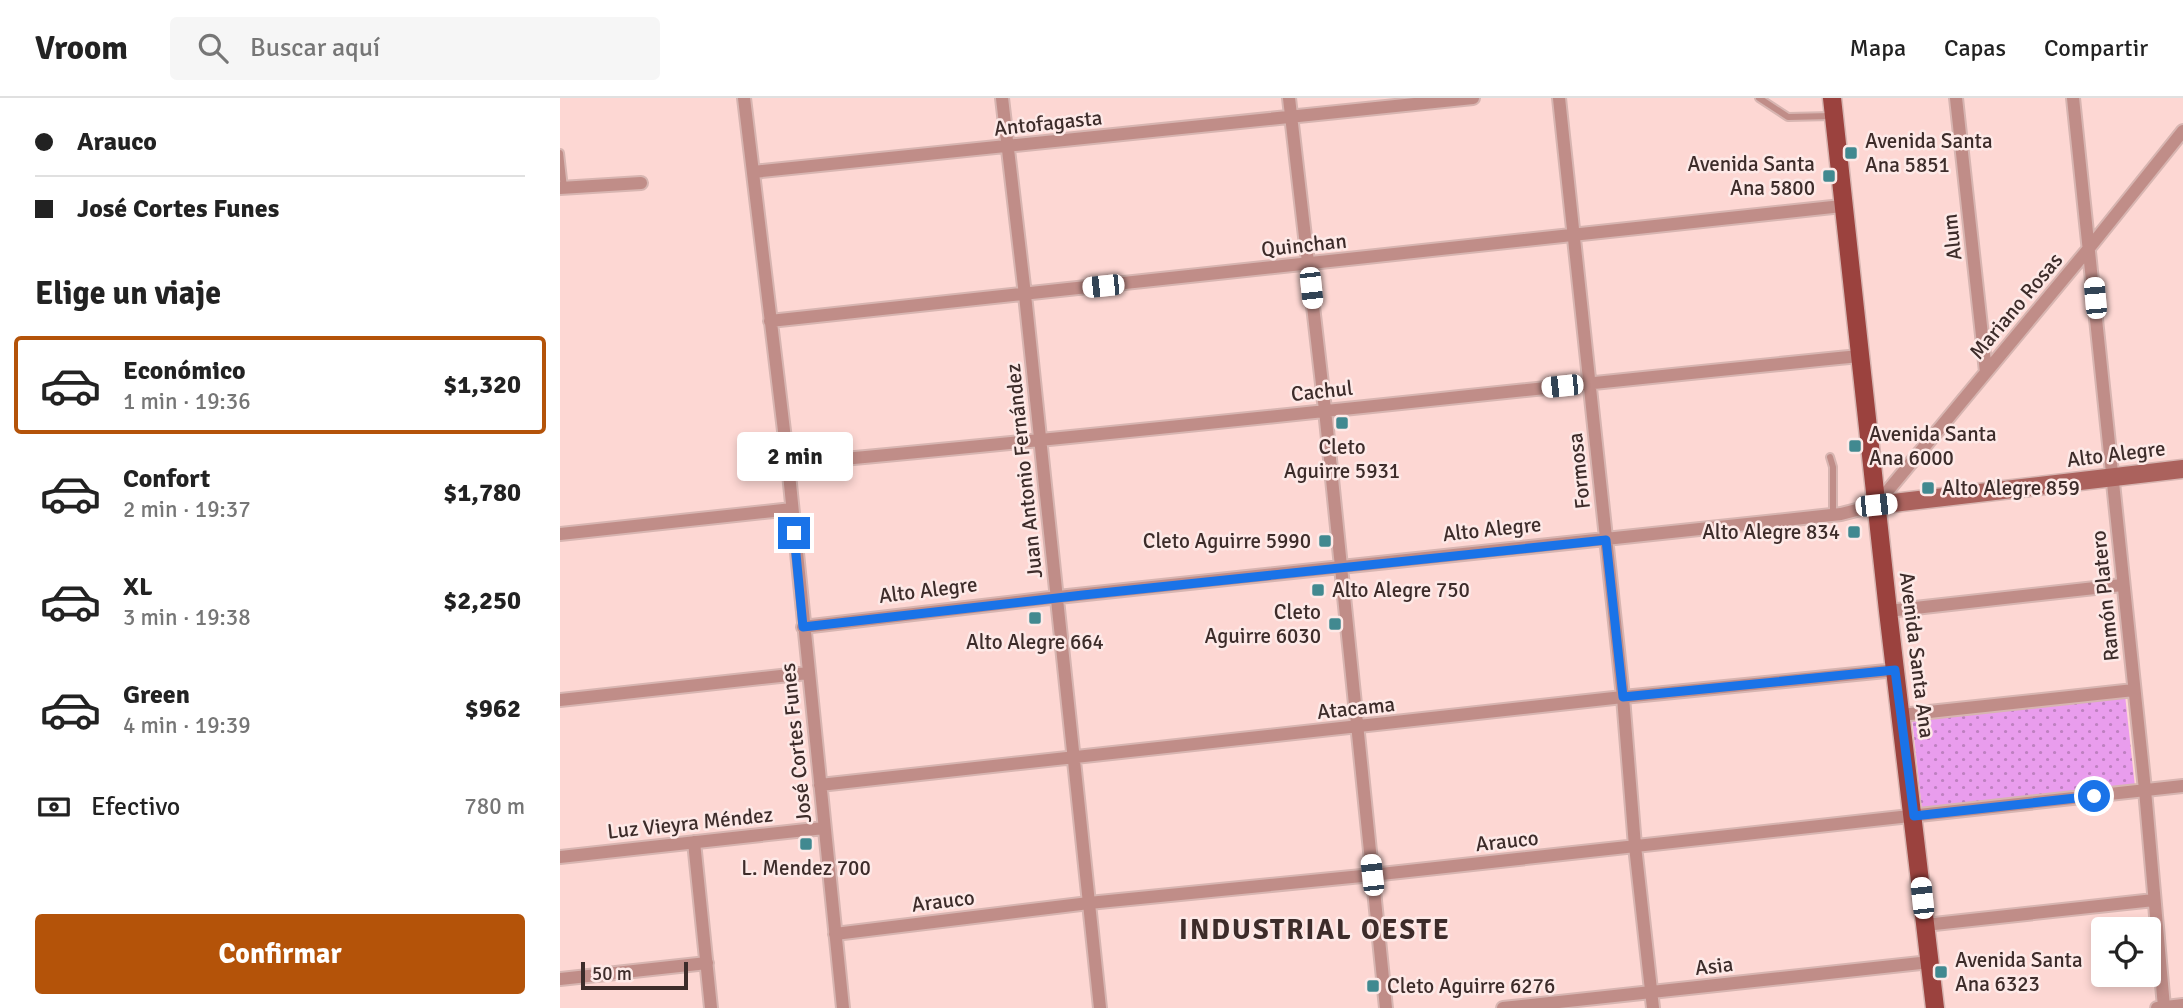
<!DOCTYPE html>
<html lang="es">
<meta charset="utf-8">
<style>
:root{--surface:#fff;--page:#f6f6f6;--text:#222;--muted:#767676;--line:#e0e0e0;--accent:#b45309}
body{margin:0;font-family:Signika,sans-serif;background:var(--page);color:var(--text);height:100vh;display:flex;flex-direction:column;font-size:26px;white-space:nowrap}
*{box-sizing:border-box;margin:0}
p{font-size:23px;color:var(--muted)}
.icon{flex:none;width:38px;height:38px;fill:none;stroke:currentColor;stroke-width:2;stroke-linecap:round;stroke-linejoin:round}
.map{position:relative;flex:1;overflow:hidden}
.panel{display:flex;flex-direction:column;background:var(--surface);width:560px}
.panel>*{flex:none}
.guide{display:grid;align-content:center;height:154px;padding:0 35px;background:var(--surface)}
.controls{position:absolute;left:1531px;top:819px;display:grid;gap:14px}
.controls a{display:grid;place-items:center;width:70px;height:70px;border-radius:7px;background:var(--surface);box-shadow:0 4px 10px #0003;font-size:35px}
.scale{position:absolute;left:21px;bottom:18px;width:107px;box-sizing:border-box;padding-left:7px;border:4px solid #3d2c2a;border-top:0;font-size:19px;line-height:24px;white-space:nowrap;color:#3d2c2a;-webkit-text-stroke:5px #fde9e7;paint-order:stroke}
.end{position:absolute;width:32px;height:32px;margin:-16px;border:9px solid #1a73e8;background:#fff;box-shadow:0 0 0 4px #fff}
.from{border-radius:50%}
.bubble{position:absolute;height:49px;border-radius:7px;background:var(--surface);box-shadow:0 4px 10px #0003;font-size:23px;font-weight:700;line-height:49px;text-align:center}
.car{position:absolute;width:21px;height:42px;margin:-21px -10px;border-radius:9px;box-shadow:0 0 5px 2px #0007;background:linear-gradient(#fff 24%,#345 0 40%,#fff 0 76%,#345 0 86%,#fff 0)}
.guide b{display:flex;align-items:center;gap:24px;height:66px;font-size:26px}
.guide b+b{border-top:2px solid var(--line)}
.guide i{width:18px;height:18px;background:var(--text)}
ul{padding:0;list-style:none}
li{display:flex;align-items:center;gap:21px;height:98px;margin:0 14px 10px;padding:0 21px;border:4px solid transparent;border-radius:7px}
li div{flex:1}
li b{display:block;font-size:26px}
li em{font-style:normal;font-weight:700}
li.selected{border-color:var(--accent)}
li>.icon{width:63px;height:63px;stroke-width:1.5}
h2{padding:0 35px;font-size:32px;line-height:84px}
.pay{display:flex;align-items:center;gap:18px;height:77px;padding:0 35px;font-size:26px}
.pay p{margin-inline-start:auto}
.button{display:flex;gap:14px;margin-top:auto;padding:14px 35px}
.button a{flex:1;height:80px;border-radius:7px;background:var(--accent);color:#fff;font-size:28px;font-weight:700;line-height:80px;text-align:center}
header{display:flex;align-items:center;gap:42px;box-sizing:border-box;height:98px;padding:0 35px;background:var(--surface);border-bottom:2px solid var(--line)}
header strong{font-size:33px}
nav{display:flex;gap:38px;margin-inline-start:auto;font-size:24px}
.search{width:490px;height:63px;background:var(--page);display:flex;align-items:center;gap:18px;box-sizing:border-box;padding:0 24px;border-radius:7px;color:var(--muted);font-size:26px}
main{display:flex;flex:1;min-height:0}
.map>svg:first-child{display:block}
.park{fill:url(#park-dots)}
.lines{fill:none;stroke-linecap:round;stroke-linejoin:round}
.lane-casing{stroke:#d7b5b1;stroke-width:10}
.street-casing{stroke:#d7b5b1;stroke-width:16}
.secondary-casing{stroke:#d7b5b1;stroke-width:21}
.primary-casing{stroke:#d7b5b1;stroke-width:21}
.lane{stroke:#c08d88;stroke-width:6}
.street{stroke:#c08d88;stroke-width:12}
.secondary{stroke:#ab625d;stroke-width:18}
.primary{stroke:#9b423e;stroke-width:18}
.route{stroke:#1a73e8;stroke-width:9}
.poi-dot{fill:#418990;stroke:#fde9e7;stroke-width:2.5}
.labels{text-anchor:middle;stroke-width:5;stroke-linejoin:round;paint-order:stroke}
.street-label{font-size:21px;fill:#3d2c2a;stroke:#fde9e7}
.poi-label{font-size:21px;fill:#3d2c2a;stroke:#fde9e7;text-anchor:start}
.district-label{font-size:28px;font-weight:bold;letter-spacing:2px;fill:#3d2c2a;stroke:#fde9e7}
</style>
<header>
<strong>Vroom</strong>
<div class="search"><svg class="icon" aria-label="search" viewBox="0 0 24 24"><circle cx="10" cy="10" r="6"/><path d="M15 15l6 6"/></svg>Buscar aquí</div>
<nav><a>Mapa</a><a>Capas</a><a>Compartir</a></nav>
</header>
<main>
<section class="panel">
<div class="guide">
<b><i class="from"></i>Arauco</b>
<b><i></i>José Cortes Funes</b>
</div>
<h2>Elige un viaje</h2>
<ul>
<li class="selected"><svg class="icon" aria-label="car" viewBox="0 0 24 24"><path d="M5 17H2v-5l4-1 3-4h7l3 4 3 1v5h-3M9 17h6M6 11h13"/><circle cx="7" cy="17" r="2"/><circle cx="17" cy="17" r="2"/></svg><div><b>Económico</b><p>1 min · 19:36</p></div><em>$1,320</em></li>
<li><svg class="icon" aria-label="car" viewBox="0 0 24 24"><path d="M5 17H2v-5l4-1 3-4h7l3 4 3 1v5h-3M9 17h6M6 11h13"/><circle cx="7" cy="17" r="2"/><circle cx="17" cy="17" r="2"/></svg><div><b>Confort</b><p>2 min · 19:37</p></div><em>$1,780</em></li>
<li><svg class="icon" aria-label="car" viewBox="0 0 24 24"><path d="M5 17H2v-5l4-1 3-4h7l3 4 3 1v5h-3M9 17h6M6 11h13"/><circle cx="7" cy="17" r="2"/><circle cx="17" cy="17" r="2"/></svg><div><b>XL</b><p>3 min · 19:38</p></div><em>$2,250</em></li>
<li><svg class="icon" aria-label="car" viewBox="0 0 24 24"><path d="M5 17H2v-5l4-1 3-4h7l3 4 3 1v5h-3M9 17h6M6 11h13"/><circle cx="7" cy="17" r="2"/><circle cx="17" cy="17" r="2"/></svg><div><b>Green</b><p>4 min · 19:39</p></div><em>$962</em></li>
</ul>
<div class="pay"><svg class="icon" aria-label="cash" viewBox="0 0 24 24"><path d="M3 7h18v10H3z"/><circle cx="12" cy="12" r="2"/></svg>Efectivo<p>780 m</p></div>
<div class="button"><a>Confirmar</a></div>
</section>
<div class="map">
<svg width="1623" height="910" viewBox="0 0 1623 910">
<defs>
<pattern id="park-dots" width="8" height="8" patternUnits="userSpaceOnUse" patternTransform="scale(1.75)"><rect width="8" height="8" fill="#e99ded"/><path d="M2 2h.1M6 6h.1" fill="none" stroke="#be80c0" stroke-width="1.8" stroke-linecap="round"/></pattern>
</defs>
<rect width="100%" height="100%" fill="#fdd7d3"/>
<path class="park" d="M 1565,597 L 1575,689 L 1362,712 L 1352,620 Z"/>
<g class="lines">
<g class="lane-casing">
<path id="lane" d="M 1199,0 L 1228,19 L 1272,18
M 0,55 L 4,90
M 1270,359 L 1273,369 L 1273,417"/>
</g>
<g class="street-casing">
<path id="street" d="M 184,0 L 228,366 L 283,910
M 442,0 L 465,197 L 540,910
M 729,0 L 765,312 L 826,910
M 999,0 L 1063,599 L 1075,748 L 1093,910
M 1396,0 L 1426,274
M 1513,0 L 1585,692 L 1604,909
M 193,74 L 913,0
M 0,90 L 81,85
M 210,223 L 1282,108
M 228,366 C 586,334 943,293 1300,258
M 0,436 L 232,411
M 1328,513 L 1562,487
M 243,529 L 498,499 L 1281,416 L 1316,407 L 1530,149 L 1623,33
M 0,602 L 248,575
M 1341,617 L 1574,592
M 260,687 L 1063,599 L 1336,572
M 134,744 L 151,910
M 0,759 L 264,730
M 1365,827 L 1594,802
M 275,836 L 529,805 L 812,777 L 1623,688
M 0,881 L 147,865
M 943,910 L 1370,864
M 1597,910 L 1623,907"/>
</g>
<g class="secondary-casing">
<path id="secondary" d="M 1316,407 L 1623,371"/>
</g>
<g class="primary-casing">
<path id="primary" d="M 1272,0 L 1328,513 L 1375,910"/>
</g>
<use href="#lane" class="lane"/>
<use href="#street" class="street"/>
<use href="#secondary" class="secondary"/>
<use href="#primary" class="primary"/>
</g>
<g class="lines">
<path class="route" d="M 234,435 L 243,529 L 523,497 L 1046,442 L 1063,599 L 1335,572 L 1354,718 L 1534,698"/>
</g>
<g class="poi-dot">
<rect x="1284" y="48" width="14" height="14" rx="3.5"/>
<rect x="1262" y="71" width="14" height="14" rx="3.5"/>
<rect x="775" y="318" width="14" height="14" rx="3.5"/>
<rect x="1288" y="341" width="14" height="14" rx="3.5"/>
<rect x="1361" y="383" width="14" height="14" rx="3.5"/>
<rect x="1287" y="427" width="14" height="14" rx="3.5"/>
<rect x="758" y="436" width="14" height="14" rx="3.5"/>
<rect x="751" y="485" width="14" height="14" rx="3.5"/>
<rect x="468" y="513" width="14" height="14" rx="3.5"/>
<rect x="768" y="519" width="14" height="14" rx="3.5"/>
<rect x="239" y="739" width="14" height="14" rx="3.5"/>
<rect x="1374" y="867" width="14" height="14" rx="3.5"/>
<rect x="806" y="881" width="14" height="14" rx="3.5"/>
</g>
<g class="labels">
<g class="street-label">
<text transform="translate(488 25) rotate(-6)" y="7">Antofagasta</text>
<text transform="translate(1392 139) rotate(-96)" y="7">Alum</text>
<text transform="translate(744 147) rotate(-6)" y="7">Quinchan</text>
<text transform="translate(1456 208) rotate(-50)" y="7">Mariano Rosas</text>
<text transform="translate(762 293) rotate(-6)" y="7">Cachul</text>
<text transform="translate(1556 356) rotate(-7)" y="7">Alto Alegre</text>
<text transform="translate(464 373) rotate(-96)" y="7">Juan Antonio Fernández</text>
<text transform="translate(1019 373) rotate(-96)" y="7">Formosa</text>
<text transform="translate(932 431) rotate(-6)" y="7">Alto Alegre</text>
<text transform="translate(368 492) rotate(-7)" y="7">Alto Alegre</text>
<text transform="translate(1545 498) rotate(-96)" y="7">Ramón Platero</text>
<text transform="translate(1357 557) rotate(83)" y="7">Avenida Santa Ana</text>
<text transform="translate(796 610) rotate(-6)" y="7">Atacama</text>
<text transform="translate(236 645) rotate(-96)" y="7">José Cortes Funes</text>
<text transform="translate(130 725) rotate(-6)" y="7">Luz Vieyra Méndez</text>
<text transform="translate(947 743) rotate(-6)" y="7">Arauco</text>
<text transform="translate(383 803) rotate(-7)" y="7">Arauco</text>
<text transform="translate(1154 868) rotate(-6)" y="7">Asia</text>
</g>
<g class="poi-label">
<text x="1305" y="50">Avenida Santa<tspan x="1305" dy="24">Ana 5851</tspan></text>
<text x="1255" y="73" text-anchor="end">Avenida Santa<tspan x="1255" dy="24">Ana 5800</tspan></text>
<text x="1309" y="343">Avenida Santa<tspan x="1309" dy="24">Ana 6000</tspan></text>
<text x="782" y="356" text-anchor="middle">Cleto<tspan x="782" dy="24">Aguirre 5931</tspan></text>
<text x="1382" y="397">Alto Alegre 859</text>
<text x="1280" y="441" text-anchor="end">Alto Alegre 834</text>
<text x="751" y="450" text-anchor="end">Cleto Aguirre 5990</text>
<text x="772" y="499">Alto Alegre 750</text>
<text x="761" y="521" text-anchor="end">Cleto<tspan x="761" dy="24">Aguirre 6030</tspan></text>
<text x="475" y="551" text-anchor="middle">Alto Alegre 664</text>
<text x="246" y="777" text-anchor="middle">L. Mendez 700</text>
<text x="1395" y="869">Avenida Santa<tspan x="1395" dy="24">Ana 6323</tspan></text>
<text x="827" y="895">Cleto Aguirre 6276</text>
</g>
<g class="district-label">
<text x="755" y="841">INDUSTRIAL OESTE</text>
</g>
</g>
</svg>
<div class="controls">
<a><svg class="icon" aria-label="locate" viewBox="0 0 24 24"><circle cx="12" cy="12" r="6"/><path d="M12 2v4M12 18v4M2 12h4M18 12h4"/></svg></a>
</div>
<div class="scale">50 m</div>
<i class="end from" style="left:1534px;top:698px"></i>
<i class="end" style="left:234px;top:435px"></i>
<div class="bubble" style="left:177px;top:334px;width:116px">2 min</div>
<i class="car" style="left:543px;top:188px;rotate:264deg"></i>
<i class="car" style="left:751px;top:190px;rotate:174deg"></i>
<i class="car" style="left:1535px;top:200px;rotate:355deg"></i>
<i class="car" style="left:1002px;top:288px;rotate:264deg"></i>
<i class="car" style="left:1316px;top:407px;rotate:84deg"></i>
<i class="car" style="left:812px;top:777px;rotate:354deg"></i>
<i class="car" style="left:1362px;top:800px;rotate:354deg"></i>
</div>
</main>
